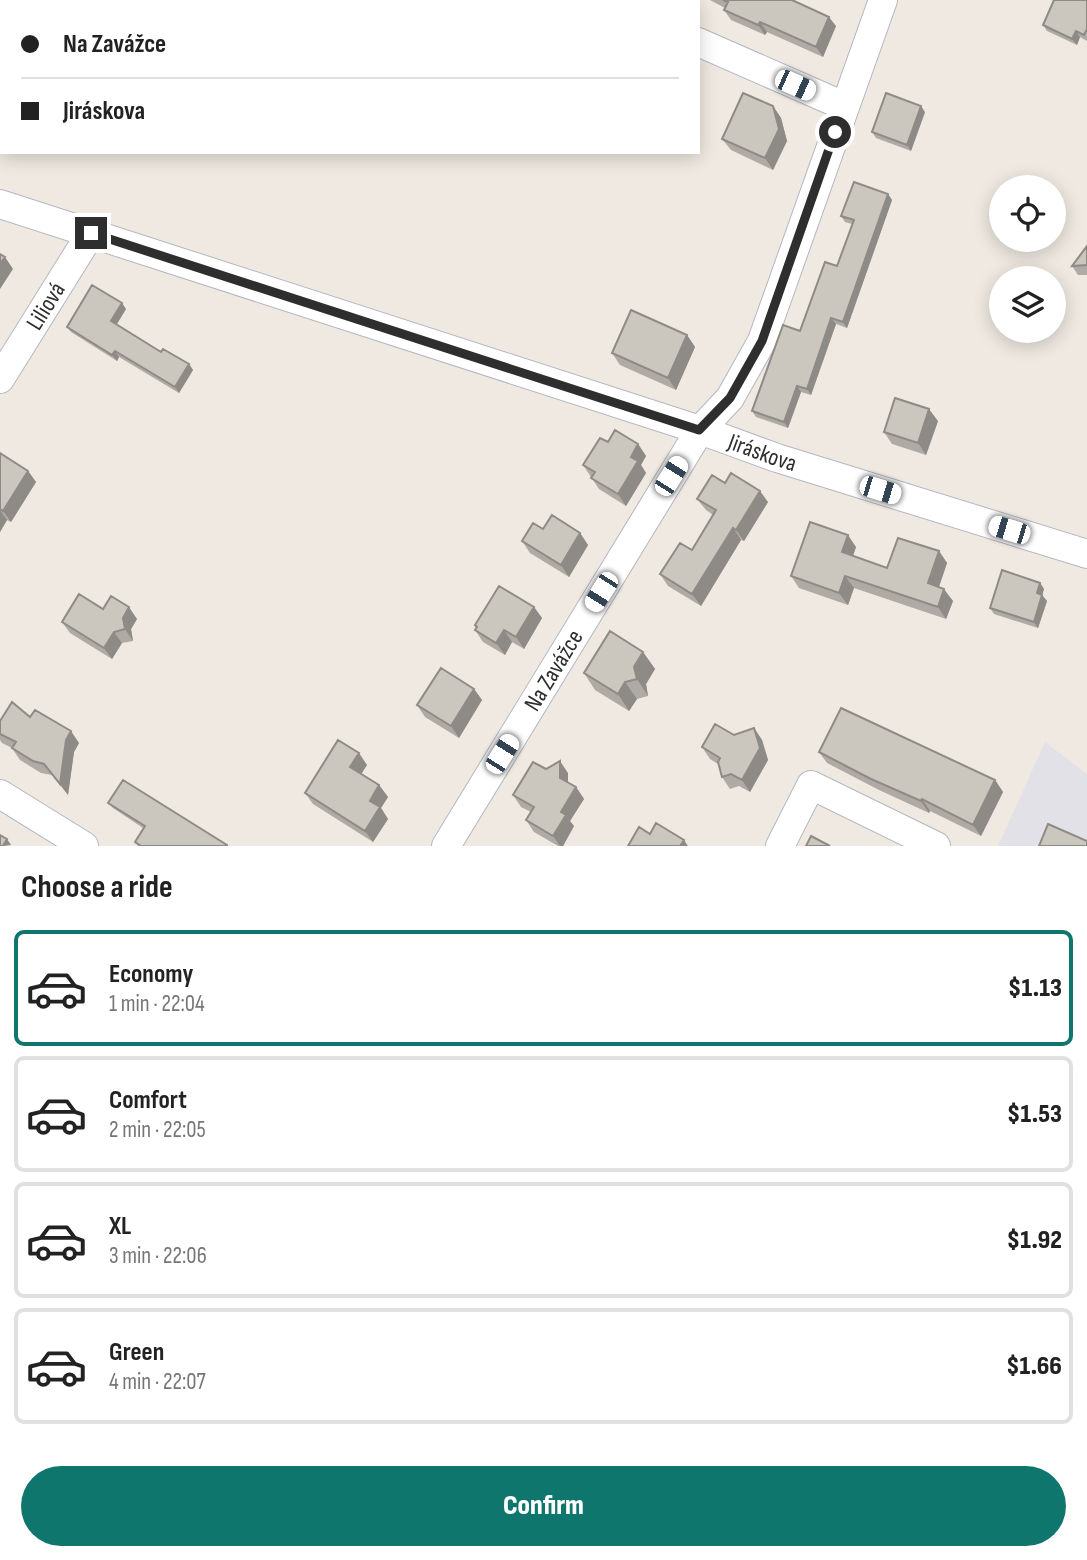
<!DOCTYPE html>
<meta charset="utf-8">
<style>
:root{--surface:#fff;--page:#f2f2f2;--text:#222;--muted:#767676;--line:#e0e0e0;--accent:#0f766e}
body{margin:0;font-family:"Sofia Sans Condensed",sans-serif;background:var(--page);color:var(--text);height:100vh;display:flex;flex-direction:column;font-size:26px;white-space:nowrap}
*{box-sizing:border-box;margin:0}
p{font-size:23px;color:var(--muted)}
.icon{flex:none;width:38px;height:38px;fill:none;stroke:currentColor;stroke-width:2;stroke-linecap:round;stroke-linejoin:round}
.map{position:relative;height:846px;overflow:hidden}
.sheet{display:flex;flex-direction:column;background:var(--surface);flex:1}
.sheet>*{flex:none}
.hud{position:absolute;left:0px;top:0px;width:700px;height:154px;box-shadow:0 4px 18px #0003;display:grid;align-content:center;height:154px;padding:0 21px;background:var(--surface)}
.tools{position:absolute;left:989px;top:175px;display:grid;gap:14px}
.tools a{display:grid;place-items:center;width:77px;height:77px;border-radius:50%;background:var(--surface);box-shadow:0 4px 18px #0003;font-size:35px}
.end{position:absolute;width:32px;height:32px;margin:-16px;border:9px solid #2e2e2e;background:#fff;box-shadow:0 0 0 4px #fff}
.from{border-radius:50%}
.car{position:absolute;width:21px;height:42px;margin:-21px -10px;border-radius:9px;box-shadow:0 0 5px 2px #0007;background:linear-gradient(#fff 24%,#345 0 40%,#fff 0 76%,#345 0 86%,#fff 0)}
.hud b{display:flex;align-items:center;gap:24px;height:66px;font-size:26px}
.hud b+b{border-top:2px solid var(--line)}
.hud i{width:18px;height:18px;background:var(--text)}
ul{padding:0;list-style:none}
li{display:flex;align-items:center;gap:21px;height:116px;margin:0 14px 10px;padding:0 7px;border:4px solid var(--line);border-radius:10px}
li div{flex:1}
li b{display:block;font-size:26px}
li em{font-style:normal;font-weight:800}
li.on{border-color:var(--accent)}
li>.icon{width:63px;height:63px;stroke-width:1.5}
h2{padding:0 21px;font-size:32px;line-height:84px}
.cta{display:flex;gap:14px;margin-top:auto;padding:14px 21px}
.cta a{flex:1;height:80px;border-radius:42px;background:var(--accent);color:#fff;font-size:28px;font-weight:800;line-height:80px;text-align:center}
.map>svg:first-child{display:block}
.industrial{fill:#e3e1e8}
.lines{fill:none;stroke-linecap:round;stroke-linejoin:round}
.minor-casing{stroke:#b4b7c1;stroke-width:30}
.minor{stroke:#fff;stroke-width:28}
.wall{fill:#afaba4}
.shaded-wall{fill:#8e8b86}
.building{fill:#cbc7bf;stroke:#8e8b86;stroke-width:2}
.route{stroke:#2e2e2e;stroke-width:9}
.labels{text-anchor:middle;stroke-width:6;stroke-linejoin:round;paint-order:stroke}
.street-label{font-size:24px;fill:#2e2e2e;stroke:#fff}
</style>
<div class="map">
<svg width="1087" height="846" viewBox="0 0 1087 846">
<rect width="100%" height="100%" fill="#efe9e1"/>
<path class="industrial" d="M 1045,742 L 1087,774 L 1087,846 L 998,846 Z"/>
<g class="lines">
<g class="minor-casing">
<g id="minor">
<path d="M 603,0 L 607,2"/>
<path d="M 698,42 L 844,106"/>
<path id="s1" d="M 0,204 L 700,430 L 777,458 L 1087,554"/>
<path id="s2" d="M 0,379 L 91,233"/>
<path d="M 0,794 L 84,846"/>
<path id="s3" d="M 446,846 L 700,430 L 730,398 L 762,341 L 883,0"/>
<path d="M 780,846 L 811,785 L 936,846"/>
</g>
</g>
<use href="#minor" class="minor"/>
</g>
<path class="wall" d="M 351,0 L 416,0 L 417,2 L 354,2 Z
M 710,0 L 792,0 L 836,26 L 823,57 L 767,32 L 765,35 L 731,20 L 724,10 L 725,8 Z
M 1087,0 L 1087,41 L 1080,37 L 1077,45 L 1047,31 L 1043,25 Z
M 773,106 L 781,118 L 787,141 L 773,170 L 731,150 L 722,139 Z
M 925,112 L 911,151 L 876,138 L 872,132 Z
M 888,194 L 892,200 L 847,328 L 836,324 L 811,395 L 801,392 L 788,428 L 756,417 L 752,411 L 837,266 L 852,224 L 845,222 L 841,216 Z
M 1087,246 L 1087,275 L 1078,275 L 1072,266 Z
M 126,309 L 117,324 L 161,352 L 189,364 L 193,370 L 179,393 L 119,357 L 117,361 L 71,332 L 67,327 Z
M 687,335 L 695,347 L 676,390 L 620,365 L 612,353 Z
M 938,421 L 926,455 L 892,444 L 884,432 Z
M 608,442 L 638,444 L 646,456 L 641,465 L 646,473 L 626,506 L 599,489 L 583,465 Z
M 0,453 L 28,471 L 36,482 L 11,522 L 7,520 L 0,532 Z
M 725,483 L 768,502 L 744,541 L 741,540 L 701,606 L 668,586 L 660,574 L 692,550 L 713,515 L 706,510 L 697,499 Z
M 543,529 L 580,533 L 588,545 L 569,577 L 530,553 L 522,541 Z
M 856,547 L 853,556 L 887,568 L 939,551 L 947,563 L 939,587 L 953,601 L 946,619 L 854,588 L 848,605 L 799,588 L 791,576 Z
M 1040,583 L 1044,589 L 1042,595 L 1047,601 L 1038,628 L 994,614 L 990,608 Z
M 534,607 L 542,618 L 524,649 L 512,642 L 505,655 L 483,642 L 475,630 L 476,628 L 475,625 Z
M 103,609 L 137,619 L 131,629 L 133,641 L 122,643 L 112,659 L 70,633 L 62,622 Z
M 643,652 L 655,669 L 646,684 L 648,696 L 637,699 L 629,711 L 595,690 L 584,673 Z
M 474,689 L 482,700 L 459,738 L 425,717 L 417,705 Z
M 30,717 L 79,743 L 74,752 L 68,795 L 52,775 L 41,773 L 20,760 L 12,748 L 2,743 L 0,740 L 0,721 Z
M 754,728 L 762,740 L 768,760 L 750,792 L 739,786 L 730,789 L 722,777 L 718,764 L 710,759 L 702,747 L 734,735 Z
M 819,752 L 995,780 L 1003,792 L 981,836 L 930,811 L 929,813 L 879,790 L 827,763 Z
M 367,765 L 361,774 L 379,785 L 388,797 L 381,808 L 388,819 L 373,842 L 313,804 L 305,793 Z
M 546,769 L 568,773 L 568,783 L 576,787 L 584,799 L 570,821 L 574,826 L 563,846 L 558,846 L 534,832 L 526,820 L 531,812 L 521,807 L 513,795 Z
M 108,803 L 227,845 L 228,846 L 138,846 L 135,842 L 143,828 L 113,808 Z"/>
<path class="shaded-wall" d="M 829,17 L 836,26 L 823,57 L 816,47 Z
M 760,22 L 767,32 L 765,35 L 758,25 Z
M 1076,31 L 1080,37 L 1077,45 L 1072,39 Z
M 773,106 L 781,118 L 787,141 L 773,170 L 765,158 Z
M 921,106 L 925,112 L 911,151 L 907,145 Z
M 888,194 L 892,200 L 847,328 L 843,322 Z
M 5,257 L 13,269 L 0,289 L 0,264 Z
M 122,303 L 126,309 L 115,327 L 111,321 Z
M 831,318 L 836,324 L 811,395 L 807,389 Z
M 687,335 L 695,347 L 676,390 L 668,378 Z
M 115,351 L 119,357 L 117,361 L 112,355 Z
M 189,364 L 193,370 L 179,393 L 175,387 Z
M 797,386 L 801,392 L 788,428 L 784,422 Z
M 929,409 L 938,421 L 926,455 L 918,443 Z
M 638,444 L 646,456 L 641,465 L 646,473 L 626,506 L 618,494 L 631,457 Z
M 28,471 L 36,482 L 11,522 L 3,511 Z
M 760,491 L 768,502 L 744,541 L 736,530 Z
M 0,510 L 7,520 L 0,532 Z
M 733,528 L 741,540 L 701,606 L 692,594 Z
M 580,533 L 588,545 L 569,577 L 561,565 Z
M 848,535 L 856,547 L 850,564 L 842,552 Z
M 939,551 L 947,563 L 936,595 L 928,583 Z
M 845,576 L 854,588 L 848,605 L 839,593 Z
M 1040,583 L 1044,589 L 1041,599 L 1037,593 Z
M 944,589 L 953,601 L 946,619 L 938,607 Z
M 1042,595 L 1047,601 L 1038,628 L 1034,622 Z
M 129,607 L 137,619 L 131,629 L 133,641 L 125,629 L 123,618 Z
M 534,607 L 542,618 L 524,649 L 516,637 Z
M 504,630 L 512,642 L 505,655 L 496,643 Z
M 114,632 L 122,643 L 112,659 L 104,648 Z
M 643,652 L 655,669 L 646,684 L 648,696 L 637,679 L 634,667 Z
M 625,682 L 637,699 L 629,711 L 618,694 Z
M 474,689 L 482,700 L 459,738 L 451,726 Z
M 754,728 L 762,740 L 768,760 L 750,792 L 742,780 Z
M 71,731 L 79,743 L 74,752 L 68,795 L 60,784 L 66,740 Z
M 359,753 L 367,765 L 358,779 L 350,767 Z
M 560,761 L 568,773 L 568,789 L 560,778 Z
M 995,780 L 1003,792 L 981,836 L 973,825 Z
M 379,785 L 388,797 L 381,808 L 388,819 L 373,842 L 365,831 L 370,801 Z
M 576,787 L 584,799 L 570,821 L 574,826 L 563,846 L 560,846 L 553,836 L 561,812 Z
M 922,799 L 930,811 L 929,813 L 921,801 Z
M 7,839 L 11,845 L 3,846 Z
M 684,840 L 688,846 L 680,846 Z"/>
<path class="building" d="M 365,0 L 409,0 L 408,2 L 369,2 Z
M 495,0 L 525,0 L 524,2 L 494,2 Z
M 723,0 L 792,0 L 829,17 L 816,47 L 760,22 L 758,25 L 724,10 L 728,2 Z
M 1054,0 L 1087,0 L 1087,29 L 1084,35 L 1076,31 L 1072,39 L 1043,25 Z
M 743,93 L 773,106 L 779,129 L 765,158 L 722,139 Z
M 886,93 L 921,106 L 907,145 L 872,132 Z
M 854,182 L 888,194 L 843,322 L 831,318 L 807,389 L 797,386 L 784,422 L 752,411 L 783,325 L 800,331 L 825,262 L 837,266 L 854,220 L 841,216 Z
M 1087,246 L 1087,265 L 1072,266 Z
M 0,254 L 5,257 L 0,264 Z
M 92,285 L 122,303 L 111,321 L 161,352 L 163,349 L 189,364 L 175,387 L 115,351 L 112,355 L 67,327 Z
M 631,310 L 687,335 L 668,378 L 612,353 Z
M 895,398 L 929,409 L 918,443 L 884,432 Z
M 615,430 L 638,444 L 631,457 L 638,461 L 618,494 L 591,478 L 595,472 L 583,465 L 600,438 L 608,442 Z
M 0,453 L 28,471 L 3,511 L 0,509 Z
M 731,473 L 760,491 L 736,530 L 733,528 L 692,594 L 660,574 L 680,543 L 692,550 L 716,510 L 697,499 L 712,475 L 725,483 Z
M 552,515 L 580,533 L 561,565 L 522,541 L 533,523 L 543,529 Z
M 810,522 L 848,535 L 842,552 L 887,568 L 898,538 L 939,551 L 928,583 L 944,589 L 938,607 L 845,576 L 839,593 L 791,576 Z
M 1002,570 L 1040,583 L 1037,593 L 1042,595 L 1034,622 L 990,608 Z
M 499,586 L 534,607 L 516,637 L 504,630 L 496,643 L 475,630 L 477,627 L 475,625 Z
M 79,594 L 103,609 L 111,596 L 129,607 L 123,618 L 125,629 L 114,632 L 104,648 L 62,622 Z
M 610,631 L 643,652 L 634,667 L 637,679 L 625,682 L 618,694 L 584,673 Z
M 441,668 L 474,689 L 451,726 L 417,705 Z
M 12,702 L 30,717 L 35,710 L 71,731 L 66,740 L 60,784 L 44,764 L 33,761 L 12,748 L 16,742 L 0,734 L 0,721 Z
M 841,708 L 995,780 L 973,825 L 922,799 L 921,801 L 871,779 L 819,752 Z
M 715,724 L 734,735 L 754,728 L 760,748 L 742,780 L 731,774 L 722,777 L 718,762 L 720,758 L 702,747 Z
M 338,740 L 359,753 L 350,767 L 379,785 L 370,801 L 380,807 L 365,831 L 305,793 Z
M 560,761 L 560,778 L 576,787 L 561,812 L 566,815 L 553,836 L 526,820 L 534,807 L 513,795 L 533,762 L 546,769 Z
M 123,780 L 227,845 L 227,846 L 141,846 L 135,842 L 145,826 L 108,803 Z
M 656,823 L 684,840 L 680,846 L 628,846 L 639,827 L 650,834 Z
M 1048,824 L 1087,841 L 1087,846 L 1039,846 Z
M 0,835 L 7,839 L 3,846 L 0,846 Z
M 811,836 L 830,846 L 806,846 Z"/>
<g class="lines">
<path class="route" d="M 91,233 L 699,430 L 730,398 L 762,341 L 835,132"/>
</g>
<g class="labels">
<g class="street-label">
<text dy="8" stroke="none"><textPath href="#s2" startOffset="86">Liliová</textPath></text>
<text dy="8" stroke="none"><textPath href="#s1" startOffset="802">Jiráskova</textPath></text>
<text dy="8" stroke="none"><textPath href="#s3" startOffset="206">Na Zavážce</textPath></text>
</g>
</g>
</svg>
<div class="tools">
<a><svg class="icon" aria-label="locate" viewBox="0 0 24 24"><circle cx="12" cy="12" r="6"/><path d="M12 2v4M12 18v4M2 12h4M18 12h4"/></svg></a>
<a><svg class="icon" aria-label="layers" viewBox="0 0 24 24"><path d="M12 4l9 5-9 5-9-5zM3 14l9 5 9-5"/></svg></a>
</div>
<i class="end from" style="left:835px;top:132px"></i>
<i class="end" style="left:91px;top:233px"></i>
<i class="car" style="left:795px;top:85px;rotate:114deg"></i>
<i class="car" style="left:671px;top:476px;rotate:32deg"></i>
<i class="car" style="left:880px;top:490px;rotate:107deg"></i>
<i class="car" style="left:1009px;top:530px;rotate:287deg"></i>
<i class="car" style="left:601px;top:592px;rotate:212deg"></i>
<i class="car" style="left:502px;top:754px;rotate:32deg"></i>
<div class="hud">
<b><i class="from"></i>Na Zavážce</b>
<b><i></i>Jiráskova</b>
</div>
</div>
<section class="sheet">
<h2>Choose a ride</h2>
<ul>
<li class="on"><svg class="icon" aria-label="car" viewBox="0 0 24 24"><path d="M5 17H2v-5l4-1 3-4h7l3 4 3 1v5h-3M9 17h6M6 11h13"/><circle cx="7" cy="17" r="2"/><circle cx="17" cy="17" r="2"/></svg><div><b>Economy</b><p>1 min · 22:04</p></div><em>$1.13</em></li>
<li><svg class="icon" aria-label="car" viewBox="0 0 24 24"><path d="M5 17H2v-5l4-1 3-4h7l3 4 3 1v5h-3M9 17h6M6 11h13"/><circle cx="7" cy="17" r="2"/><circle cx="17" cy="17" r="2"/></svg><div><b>Comfort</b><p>2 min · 22:05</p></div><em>$1.53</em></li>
<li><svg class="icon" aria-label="car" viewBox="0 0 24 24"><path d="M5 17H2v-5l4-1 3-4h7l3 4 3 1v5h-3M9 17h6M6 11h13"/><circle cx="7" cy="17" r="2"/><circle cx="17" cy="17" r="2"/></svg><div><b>XL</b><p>3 min · 22:06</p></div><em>$1.92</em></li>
<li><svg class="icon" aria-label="car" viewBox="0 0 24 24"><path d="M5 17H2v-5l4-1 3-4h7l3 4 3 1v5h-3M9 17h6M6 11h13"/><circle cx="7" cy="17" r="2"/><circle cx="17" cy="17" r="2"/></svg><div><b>Green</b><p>4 min · 22:07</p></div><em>$1.66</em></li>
</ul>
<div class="cta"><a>Confirm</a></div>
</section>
